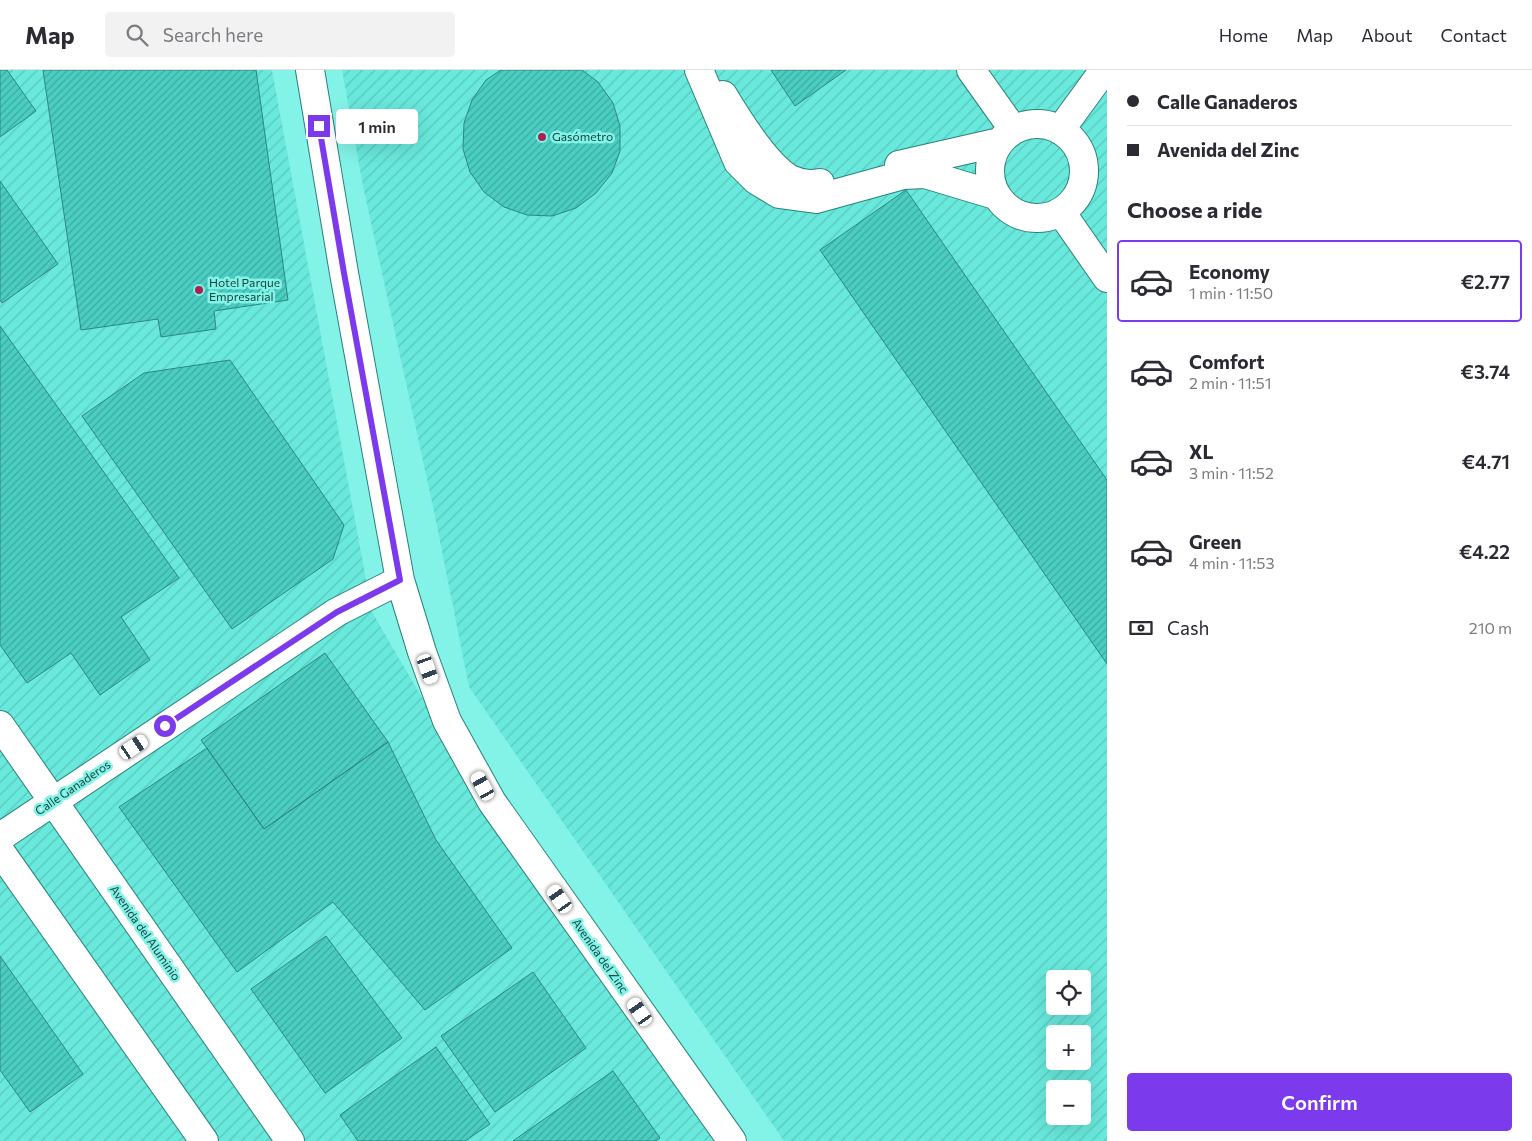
<!DOCTYPE html>
<meta charset="utf-8">
<style>
:root{--surface:#fff;--page:#f2f2f3;--text:#2b2b33;--muted:#7c7c81;--line:#e1e1e2;--accent:#7c3aed}
body{margin:0;font-family:Commissioner,sans-serif;background:var(--page);color:var(--text);height:100vh;display:flex;flex-direction:column;font-size:19px;white-space:nowrap}
*{box-sizing:border-box;margin:0}
p{font-size:16px;color:var(--muted)}
.icon{flex:none;width:28px;height:28px;fill:none;stroke:currentColor;stroke-width:2;stroke-linecap:round;stroke-linejoin:round}
.map{position:relative;flex:1;overflow:hidden}
.details{display:flex;flex-direction:column;background:var(--surface);width:425px}
.details>*{flex:none}
.top-card{display:grid;align-content:center;height:110px;padding:0 20px;background:var(--surface)}
.fabs{position:absolute;left:1046px;top:900px;display:grid;gap:10px}
.fabs a{display:grid;place-items:center;width:45px;height:45px;border-radius:5px;background:var(--surface);box-shadow:0 5px 20px #0002;font-size:25px}
.end{position:absolute;width:22px;height:22px;margin:-11px;border:6px solid #7c3aed;background:#fff;box-shadow:0 0 0 2px #fff}
.from{border-radius:50%}
.bubble{position:absolute;height:35px;border-radius:5px;background:var(--surface);box-shadow:0 5px 20px #0002;font-size:16px;font-weight:600;line-height:35px;text-align:center}
.car{position:absolute;width:15px;height:30px;margin:-15px -8px;border-radius:6px;box-shadow:0 0 4px 1px #0007;background:linear-gradient(#fff 24%,#345 0 40%,#fff 0 76%,#345 0 86%,#fff 0)}
.top-card b{display:flex;align-items:center;gap:18px;height:48px;font-size:19px}
.top-card b+b{border-top:1px solid var(--line)}
.top-card i{width:12px;height:12px;background:var(--text)}
ul{padding:0;list-style:none}
li{display:flex;align-items:center;gap:15px;height:82px;margin:0 10px 8px;padding:0 10px;border:2px solid transparent;border-radius:5px}
li div{flex:1}
li b{display:block;font-size:19px}
li em{font-style:normal;font-weight:600}
li.selected{border-color:var(--accent)}
li>.icon{width:45px;height:45px;stroke-width:1.5}
h2{padding:0 20px;font-size:22px;line-height:60px}
.pay{display:flex;align-items:center;gap:12px;height:55px;padding:0 20px;font-size:19px}
.pay p{margin-inline-start:auto}
.primary-button{display:flex;gap:10px;margin-top:auto;padding:10px 20px}
.primary-button a{flex:1;height:58px;border-radius:5px;background:var(--accent);color:#fff;font-size:20px;font-weight:600;line-height:58px;text-align:center}
header{display:flex;align-items:center;gap:30px;box-sizing:border-box;height:70px;padding:0 25px;background:var(--surface);border-bottom:1px solid var(--line)}
header strong{font-size:24px}
nav{display:flex;gap:28px;margin-inline-start:auto;font-size:18px}
.search{width:350px;height:45px;background:var(--page);display:flex;align-items:center;gap:12px;box-sizing:border-box;padding:0 18px;border-radius:5px;color:var(--muted);font-size:19px}
main{display:flex;flex:1;min-height:0}
.map>svg:first-child{display:block}
.industrial{fill:url(#industrial-furrows);fill-rule:evenodd}
.building{fill:url(#building-hatch);stroke:#2f877f}
.lines{fill:none;stroke-linecap:round;stroke-linejoin:round}
.minor-casing{stroke:#28827a;stroke-width:30}
.minor{stroke:#fff;stroke-width:28}
.route{stroke:#7c3aed;stroke-width:6}
.poi-dot{fill:#af1e51;stroke:#83f3e7;stroke-width:2}
.labels{text-anchor:middle;stroke-width:5;stroke-linejoin:round;paint-order:stroke}
.poi-label{font-size:12px;fill:#144541;stroke:#83f3e7;text-anchor:start}
.street-label{font-size:12px;fill:#144541;stroke:#83f3e7}
</style>
<header>
<strong>Map</strong>
<div class="search"><svg class="icon" aria-label="search" viewBox="0 0 24 24"><circle cx="10" cy="10" r="6"/><path d="M15 15l6 6"/></svg>Search here</div>
<nav><a>Home</a><a>Map</a><a>About</a><a>Contact</a></nav>
</header>
<main>
<div class="map">
<svg width="1107" height="1071" viewBox="0 0 1107 1071">
<defs>
<pattern id="industrial-furrows" width="10" height="10" patternUnits="userSpaceOnUse" patternTransform="scale(1.25)"><rect width="10" height="10" fill="#69e8dc"/><path d="M-1 1l2-2M0 10L10 0M9 11l2-2" fill="none" stroke="#5ac8be"/></pattern>
<pattern id="building-hatch" width="6" height="6" patternUnits="userSpaceOnUse" patternTransform="scale(1.25)"><rect width="6" height="6" fill="#4bcec2"/><path d="M-1 1l2-2M0 6l6-6M5 7l2-2" fill="none" stroke="#3da99f"/></pattern>
</defs>
<rect width="100%" height="100%" fill="#83f3e7"/>
<path class="industrial" d="M 0,0 L 272,0 L 372,542 L 439,657 L 714,1071 L 0,1071 Z
M 342,0 L 1107,0 L 1107,1071 L 784,1071 L 469,617 L 435,446 L 363,116 ZM 1055,909 L 1082,909 L 1082,936 L 1055,936 ZM 1055,964 L 1082,964 L 1082,991 L 1055,991 ZM 1055,1019 L 1082,1019 L 1082,1046 L 1055,1046 Z"/>
<path class="building" d="M 0,0 L 7,0 L 36,41 L 0,67 Z
M 43,0 L 256,0 L 288,230 L 214,241 L 216,259 L 161,267 L 158,249 L 81,260 Z
M 501,0 L 582,0 L 598,12 L 613,33 L 620,56 L 620,81 L 612,103 L 596,123 L 576,138 L 552,146 L 527,145 L 504,137 L 484,122 L 470,102 L 463,79 L 464,53 L 472,30 L 486,10 Z
M 771,0 L 846,0 L 795,36 Z
M 0,111 L 58,194 L 2,233 L 0,230 Z
M 906,120 L 1107,410 L 1107,594 L 820,180 Z
M 0,256 L 179,508 L 121,547 L 150,590 L 100,625 L 71,583 L 27,613 L 0,575 Z
M 230,290 L 344,455 L 333,489 L 232,559 L 82,346 L 144,303 Z
M 325,583 L 388,672 L 264,759 L 201,670 Z
M 388,672 L 436,770 L 512,878 L 425,940 L 333,832 L 237,902 L 119,737 L 207,678 L 264,759 Z
M 326,866 L 402,968 L 325,1023 L 251,919 Z
M 0,886 L 83,1004 L 30,1042 L 0,1000 Z
M 533,902 L 586,978 L 495,1042 L 441,966 Z
M 436,977 L 490,1054 L 465,1071 L 358,1071 L 340,1045 Z
M 613,1001 L 660,1068 L 656,1071 L 513,1071 Z"/>
<g class="lines">
<g class="minor-casing">
<path id="minor" d="M 310,0 L 344,203 L 400,510 L 422,582 L 447,651 L 492,732 L 732,1071
M 699,0 L 738,92 L 756,110 L 779,124 L 816,129 L 903,105 L 925,104 L 995,125
M 971,0 L 1013,59
M 723,25 C 738,50 766,95 790,109 C 800,114 810,115 820,113
M990 101a47 47 0 1 1 94 0a47 47 0 1 1-94 0Z
M 1061,59 L 1104,0
M 899,95 L 1000,72
M 1061,142 L 1107,208
M 0,655 L 290,1071
M 0,767 L 337,542 L 400,510
M 0,781 L 204,1071"/>
</g>
<use href="#minor" class="minor"/>
</g>
<g class="lines">
<path class="route" d="M 165,656 L 337,542 L 400,510 L 344,203 L 319,56"/>
</g>
<g class="poi-dot">
<circle cx="542" cy="67" r="5"/>
<circle cx="199" cy="220" r="5"/>
</g>
<g class="labels">
<g class="poi-label">
<text x="552" y="71">Gasómetro</text>
<text x="209" y="217">Hotel Parque<tspan x="209" dy="14">Empresarial</tspan></text>
</g>
<g class="street-label">
<text transform="translate(73 718) rotate(-34)" y="4">Calle Ganaderos</text>
<text transform="translate(145 863) rotate(55)" y="4">Avenida del Aluminio</text>
<text transform="translate(600 886) rotate(55)" y="4">Avenida del Zinc</text>
</g>
</g>
</svg>
<div class="fabs">
<a><svg class="icon" aria-label="locate" viewBox="0 0 24 24"><circle cx="12" cy="12" r="6"/><path d="M12 2v4M12 18v4M2 12h4M18 12h4"/></svg></a>
<a>+</a>
<a>−</a>
</div>
<i class="end from" style="left:165px;top:656px"></i>
<i class="end" style="left:319px;top:56px"></i>
<div class="bubble" style="left:336px;top:39px;width:82px">1 min</div>
<i class="car" style="left:428px;top:599px;rotate:160deg"></i>
<i class="car" style="left:134px;top:677px;rotate:56deg"></i>
<i class="car" style="left:483px;top:716px;rotate:331deg"></i>
<i class="car" style="left:560px;top:829px;rotate:325deg"></i>
<i class="car" style="left:640px;top:942px;rotate:325deg"></i>
</div>
<section class="details">
<div class="top-card">
<b><i class="from"></i>Calle Ganaderos</b>
<b><i></i>Avenida del Zinc</b>
</div>
<h2>Choose a ride</h2>
<ul>
<li class="selected"><svg class="icon" aria-label="car" viewBox="0 0 24 24"><path d="M5 17H2v-5l4-1 3-4h7l3 4 3 1v5h-3M9 17h6M6 11h13"/><circle cx="7" cy="17" r="2"/><circle cx="17" cy="17" r="2"/></svg><div><b>Economy</b><p>1 min · 11:50</p></div><em>€2.77</em></li>
<li><svg class="icon" aria-label="car" viewBox="0 0 24 24"><path d="M5 17H2v-5l4-1 3-4h7l3 4 3 1v5h-3M9 17h6M6 11h13"/><circle cx="7" cy="17" r="2"/><circle cx="17" cy="17" r="2"/></svg><div><b>Comfort</b><p>2 min · 11:51</p></div><em>€3.74</em></li>
<li><svg class="icon" aria-label="car" viewBox="0 0 24 24"><path d="M5 17H2v-5l4-1 3-4h7l3 4 3 1v5h-3M9 17h6M6 11h13"/><circle cx="7" cy="17" r="2"/><circle cx="17" cy="17" r="2"/></svg><div><b>XL</b><p>3 min · 11:52</p></div><em>€4.71</em></li>
<li><svg class="icon" aria-label="car" viewBox="0 0 24 24"><path d="M5 17H2v-5l4-1 3-4h7l3 4 3 1v5h-3M9 17h6M6 11h13"/><circle cx="7" cy="17" r="2"/><circle cx="17" cy="17" r="2"/></svg><div><b>Green</b><p>4 min · 11:53</p></div><em>€4.22</em></li>
</ul>
<div class="pay"><svg class="icon" aria-label="cash" viewBox="0 0 24 24"><path d="M3 7h18v10H3z"/><circle cx="12" cy="12" r="2"/></svg>Cash<p>210 m</p></div>
<div class="primary-button"><a>Confirm</a></div>
</section>
</main>
